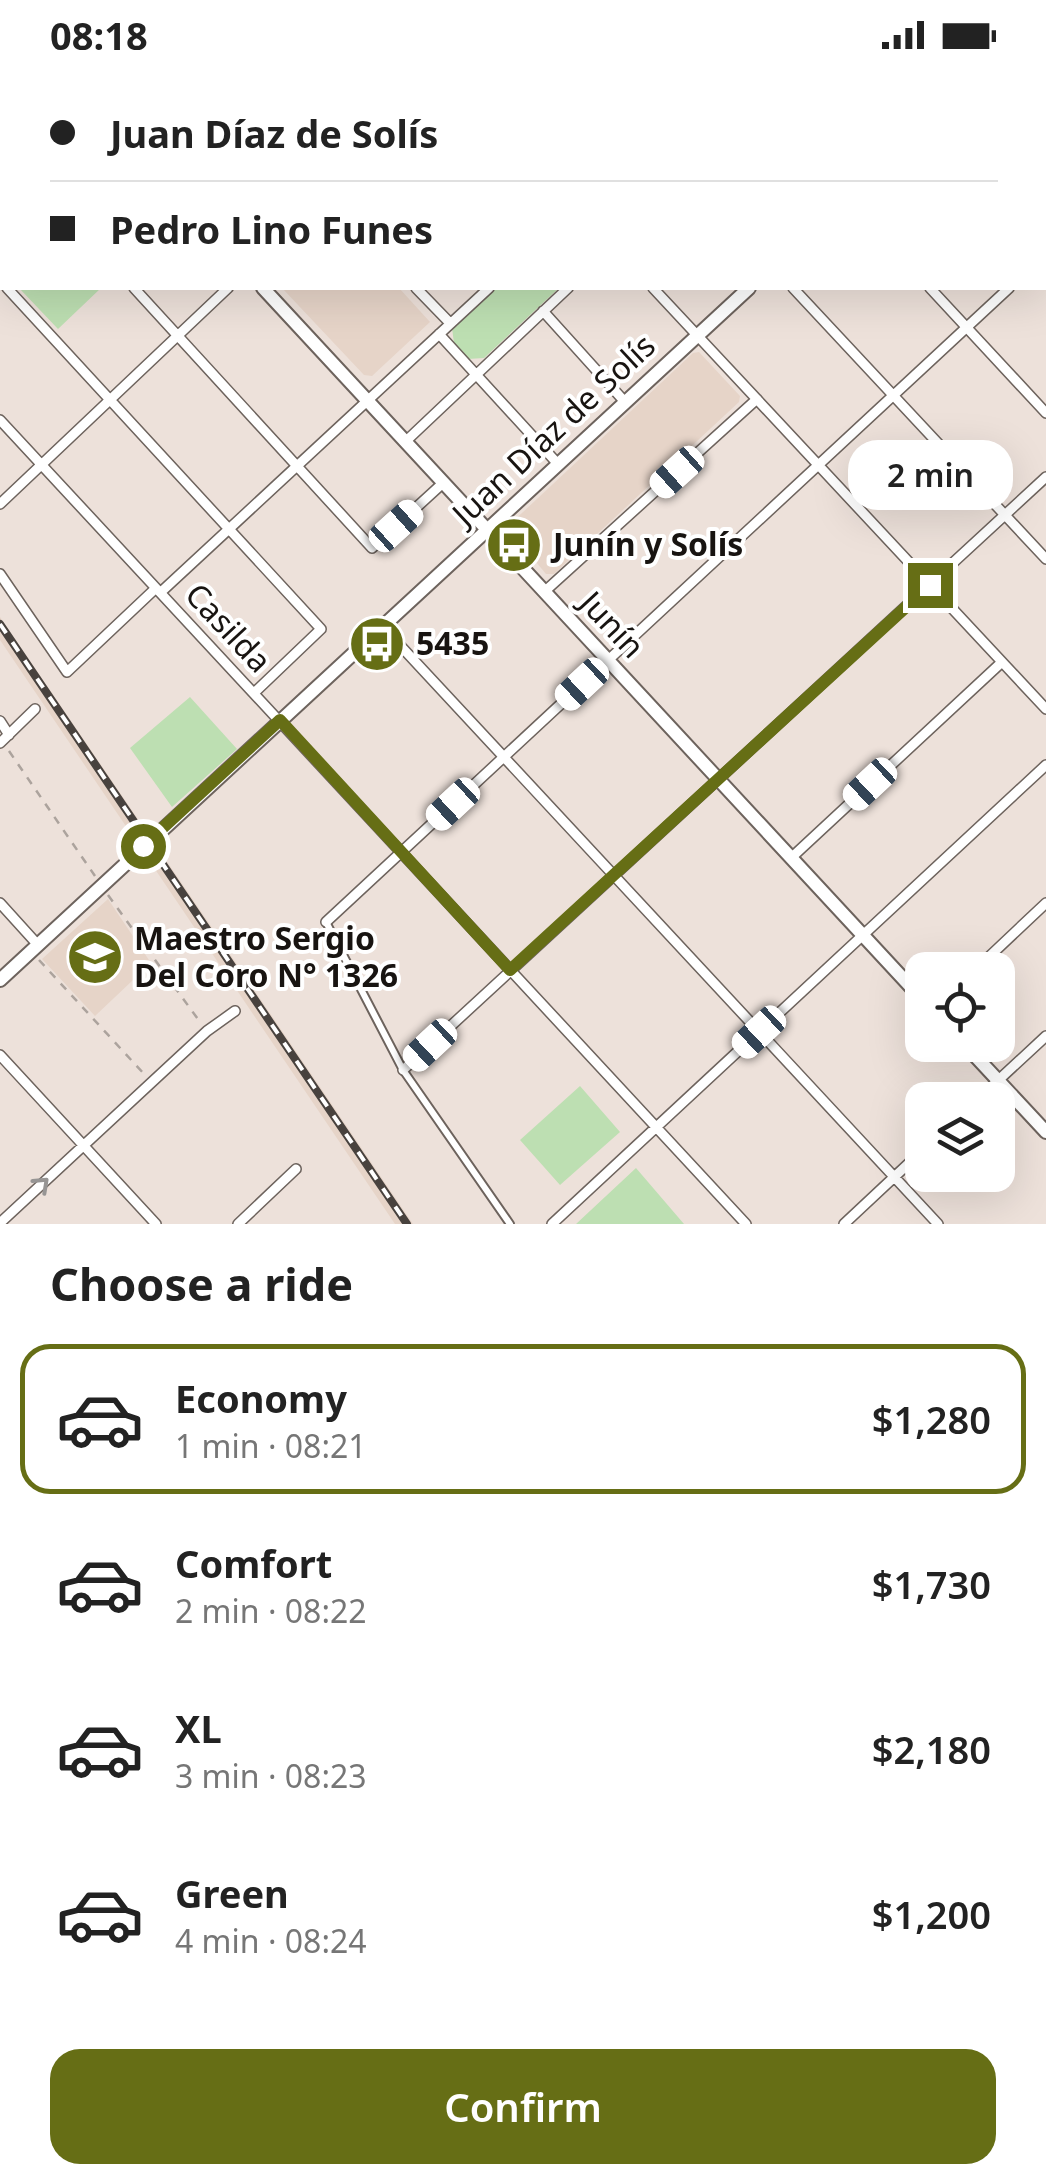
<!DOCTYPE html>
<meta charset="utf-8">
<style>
:root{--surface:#fff;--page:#f2f2f2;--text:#222;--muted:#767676;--line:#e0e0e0;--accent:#666e15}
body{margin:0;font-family:"Noto Sans",sans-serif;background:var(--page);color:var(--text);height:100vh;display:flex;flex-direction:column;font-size:38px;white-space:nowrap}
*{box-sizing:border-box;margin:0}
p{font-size:32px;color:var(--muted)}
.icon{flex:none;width:55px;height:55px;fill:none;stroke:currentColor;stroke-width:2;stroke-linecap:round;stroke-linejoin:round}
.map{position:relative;height:1154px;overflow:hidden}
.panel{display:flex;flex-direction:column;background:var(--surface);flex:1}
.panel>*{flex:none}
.top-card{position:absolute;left:0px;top:0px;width:1048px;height:220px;box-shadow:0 10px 40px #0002;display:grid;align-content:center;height:220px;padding:0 50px;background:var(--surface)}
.buttons{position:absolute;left:905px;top:882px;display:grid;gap:20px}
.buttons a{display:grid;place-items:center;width:110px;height:110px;border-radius:20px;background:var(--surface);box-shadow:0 10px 40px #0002;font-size:50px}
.end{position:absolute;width:45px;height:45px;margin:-22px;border:12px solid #666e15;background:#fff;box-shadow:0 0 0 5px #fff}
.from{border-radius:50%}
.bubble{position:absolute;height:70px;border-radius:30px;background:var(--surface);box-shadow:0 10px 40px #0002;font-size:32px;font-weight:600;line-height:70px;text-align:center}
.car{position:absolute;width:30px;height:60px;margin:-30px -15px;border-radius:12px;box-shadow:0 0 8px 2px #0007;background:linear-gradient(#fff 24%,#345 0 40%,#fff 0 76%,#345 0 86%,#fff 0)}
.top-card b{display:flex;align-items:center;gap:35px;height:95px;font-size:38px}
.top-card b+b{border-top:2px solid var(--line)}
.top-card i{width:25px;height:25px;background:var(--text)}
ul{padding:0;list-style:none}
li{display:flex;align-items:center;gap:30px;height:150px;margin:0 20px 15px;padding:0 30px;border:5px solid transparent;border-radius:30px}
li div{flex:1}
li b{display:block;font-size:38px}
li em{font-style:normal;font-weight:600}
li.current{border-color:var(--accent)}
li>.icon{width:90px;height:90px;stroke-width:1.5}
h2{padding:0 50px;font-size:45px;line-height:120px}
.action{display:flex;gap:20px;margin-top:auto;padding:20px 50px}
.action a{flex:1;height:115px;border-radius:30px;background:var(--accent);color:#fff;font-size:40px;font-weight:600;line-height:115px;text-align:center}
.status{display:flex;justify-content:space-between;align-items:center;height:70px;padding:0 50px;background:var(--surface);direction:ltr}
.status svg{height:28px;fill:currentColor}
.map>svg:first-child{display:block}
.built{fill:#e6d4c8}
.green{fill:#bddfb2}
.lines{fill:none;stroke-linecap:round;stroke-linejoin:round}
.pedestrian-casing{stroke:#6d635d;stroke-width:10}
.minor-casing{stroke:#6d635d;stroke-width:12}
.secondary-casing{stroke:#6d635d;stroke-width:16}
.path{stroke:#aca39d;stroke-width:2.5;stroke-dasharray:8 8;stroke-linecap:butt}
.pedestrian{stroke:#fff;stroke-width:6}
.minor{stroke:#fff;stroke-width:9}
.secondary{stroke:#fff;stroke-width:12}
.rail-casing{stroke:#48423e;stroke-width:8}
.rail{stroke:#fff;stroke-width:4;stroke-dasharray:11;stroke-linecap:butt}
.oneway{stroke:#979594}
.route{stroke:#666e15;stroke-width:12}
.labels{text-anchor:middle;stroke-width:8;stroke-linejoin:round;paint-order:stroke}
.street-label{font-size:32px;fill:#181411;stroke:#fff}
.poi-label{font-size:32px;font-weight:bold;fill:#181411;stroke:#fff;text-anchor:start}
</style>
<div class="status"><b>08:18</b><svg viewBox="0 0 49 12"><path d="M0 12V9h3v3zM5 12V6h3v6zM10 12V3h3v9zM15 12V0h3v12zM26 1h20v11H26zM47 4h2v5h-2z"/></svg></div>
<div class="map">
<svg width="1046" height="1154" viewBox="0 0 1046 1154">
<rect width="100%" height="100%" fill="#ede1da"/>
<path class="built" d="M 282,218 L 399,218 L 430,252 L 372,306 L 364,305 Z
M 699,282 L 740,326 L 739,332 L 554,504 L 546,504 L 507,457 L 693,283 Z
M 0,547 L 183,815 L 413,1154 L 395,1154 L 0,570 Z
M 108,829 L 151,893 L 95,946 L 42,889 Z"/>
<path class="green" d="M 19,218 L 101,218 L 58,259 Z
M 496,218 L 559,218 L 484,288 L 468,289 L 454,273 L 452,258 Z
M 190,627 L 237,679 L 172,737 L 130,678 Z
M 580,1016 L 620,1062 L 560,1115 L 520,1070 Z
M 636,1098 L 684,1154 L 576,1154 Z"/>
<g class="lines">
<g class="pedestrian-casing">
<path id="pedestrian" d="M 326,852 L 403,1000 L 510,1154"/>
</g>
<g class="minor-casing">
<path id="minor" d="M 209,0 L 211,2
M 328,0 L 331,2
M 450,0 L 452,2
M 590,0 L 592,2
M 862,0 L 865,2
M 1010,0 L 1012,2
M 199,2 L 202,0
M 465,2 L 468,0
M 720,2 L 723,0
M 1045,38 L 1046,39
M 0,72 L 2,74
M 1045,184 L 1046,183
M 0,185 L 2,183
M 1045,196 L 1046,198
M 0,210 L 2,213
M 7,218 L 321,559 L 254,623
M 134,218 L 372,478 L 443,413
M 416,218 L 450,253
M 653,218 L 1046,639
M 793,218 L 1046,489
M 930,218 L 1046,343
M 543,241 L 625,332
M 439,264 L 558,394
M 0,350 L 746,1154
M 405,372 L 568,218
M 0,434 L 228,218
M 0,504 L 67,602 L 156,518
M 161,522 L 489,218
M 544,522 L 757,329
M 382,556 L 938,1154
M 0,651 L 9,665
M 0,673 L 35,639
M 791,788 L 1002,592
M 0,833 L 38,875
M 326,852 L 1009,218
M 975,900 L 1046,833
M 0,985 L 156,1154
M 403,1000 L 1046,407
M 977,1030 L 1046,966
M 0,1153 L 207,961 L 235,941
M 238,1154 L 296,1099
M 552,1154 L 1046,695
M 844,1154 L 922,1081"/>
</g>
<g class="secondary-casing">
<path id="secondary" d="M 62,0 L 64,2
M 981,2 L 984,0
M 263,218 L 922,929
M 0,910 L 749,218
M 965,975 L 1046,1062"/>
</g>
<path class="path" d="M 9,681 L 95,806
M 108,825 L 200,952
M 39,890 L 145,1005"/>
<use href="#pedestrian" class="pedestrian"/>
<use href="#minor" class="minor"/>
<use href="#secondary" class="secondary"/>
<g class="rail-casing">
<path id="rail" d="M 0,554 L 407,1154"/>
</g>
<use href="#rail" class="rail"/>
</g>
<defs><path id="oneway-chevron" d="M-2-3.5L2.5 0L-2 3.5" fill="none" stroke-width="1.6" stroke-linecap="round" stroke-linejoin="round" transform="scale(2.5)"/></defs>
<use class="oneway" href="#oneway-chevron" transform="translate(42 1114) rotate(-43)"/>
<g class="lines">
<path class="route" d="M 143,776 L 280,650 L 510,900 L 930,515"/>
</g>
<defs>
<g id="bus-disc" transform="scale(2.875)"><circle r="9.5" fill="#666e15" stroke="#fff"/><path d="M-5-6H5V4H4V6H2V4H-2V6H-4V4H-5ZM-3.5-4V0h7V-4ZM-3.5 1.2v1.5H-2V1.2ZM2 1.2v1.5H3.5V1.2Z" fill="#fff"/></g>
<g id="school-disc" transform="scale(2.875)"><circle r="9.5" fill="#666e15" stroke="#fff"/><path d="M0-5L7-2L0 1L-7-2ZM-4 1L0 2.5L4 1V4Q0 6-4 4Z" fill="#fff"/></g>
</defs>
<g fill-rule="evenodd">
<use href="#bus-disc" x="514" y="475"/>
<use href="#bus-disc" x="377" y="574"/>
<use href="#school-disc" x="95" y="887"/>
</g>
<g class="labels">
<g class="street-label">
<text transform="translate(554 360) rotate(-43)" y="11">Juan Díaz de Solís</text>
<text transform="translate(612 555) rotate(47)" y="11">Junín</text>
<text transform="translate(228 558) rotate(47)" y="11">Casilda</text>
</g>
<g class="poi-label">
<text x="553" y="486">Junín y Solís</text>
<text x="416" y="585">5435</text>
<text x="134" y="880">Maestro Sergio<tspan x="134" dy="37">Del Coro N° 1326</tspan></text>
</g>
</g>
</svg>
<div class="buttons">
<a><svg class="icon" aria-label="locate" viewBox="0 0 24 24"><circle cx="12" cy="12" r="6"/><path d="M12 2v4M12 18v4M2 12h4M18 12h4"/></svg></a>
<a><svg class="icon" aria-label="layers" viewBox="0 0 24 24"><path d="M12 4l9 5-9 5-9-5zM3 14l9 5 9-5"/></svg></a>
</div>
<i class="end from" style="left:143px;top:776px"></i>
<i class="end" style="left:930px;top:515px"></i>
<div class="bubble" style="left:848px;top:370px;width:165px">2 min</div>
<i class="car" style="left:677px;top:402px;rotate:228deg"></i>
<i class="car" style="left:396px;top:456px;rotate:48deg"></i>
<i class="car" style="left:582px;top:614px;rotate:227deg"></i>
<i class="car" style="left:870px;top:714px;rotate:227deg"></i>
<i class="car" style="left:453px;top:734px;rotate:227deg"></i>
<i class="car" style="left:759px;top:962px;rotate:227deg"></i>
<i class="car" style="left:430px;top:975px;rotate:227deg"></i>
<div class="top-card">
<b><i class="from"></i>Juan Díaz de Solís</b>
<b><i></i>Pedro Lino Funes</b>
</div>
</div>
<section class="panel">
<h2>Choose a ride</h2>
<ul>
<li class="current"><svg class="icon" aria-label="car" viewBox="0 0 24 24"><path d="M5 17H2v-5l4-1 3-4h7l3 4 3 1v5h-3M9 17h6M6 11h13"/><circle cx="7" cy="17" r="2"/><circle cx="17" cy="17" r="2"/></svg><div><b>Economy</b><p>1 min · 08:21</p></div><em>$1,280</em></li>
<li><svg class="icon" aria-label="car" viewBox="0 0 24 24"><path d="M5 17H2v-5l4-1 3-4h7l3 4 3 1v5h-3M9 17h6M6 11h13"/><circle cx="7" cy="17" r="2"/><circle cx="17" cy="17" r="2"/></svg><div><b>Comfort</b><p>2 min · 08:22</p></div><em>$1,730</em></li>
<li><svg class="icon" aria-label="car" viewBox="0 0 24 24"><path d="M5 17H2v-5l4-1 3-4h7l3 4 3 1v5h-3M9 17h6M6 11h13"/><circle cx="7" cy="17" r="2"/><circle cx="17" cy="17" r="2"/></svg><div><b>XL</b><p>3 min · 08:23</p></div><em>$2,180</em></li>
<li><svg class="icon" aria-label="car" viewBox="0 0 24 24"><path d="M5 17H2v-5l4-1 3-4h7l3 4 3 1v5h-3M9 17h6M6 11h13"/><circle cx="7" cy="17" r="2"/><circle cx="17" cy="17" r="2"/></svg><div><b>Green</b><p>4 min · 08:24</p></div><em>$1,200</em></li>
</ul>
<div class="action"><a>Confirm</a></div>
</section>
